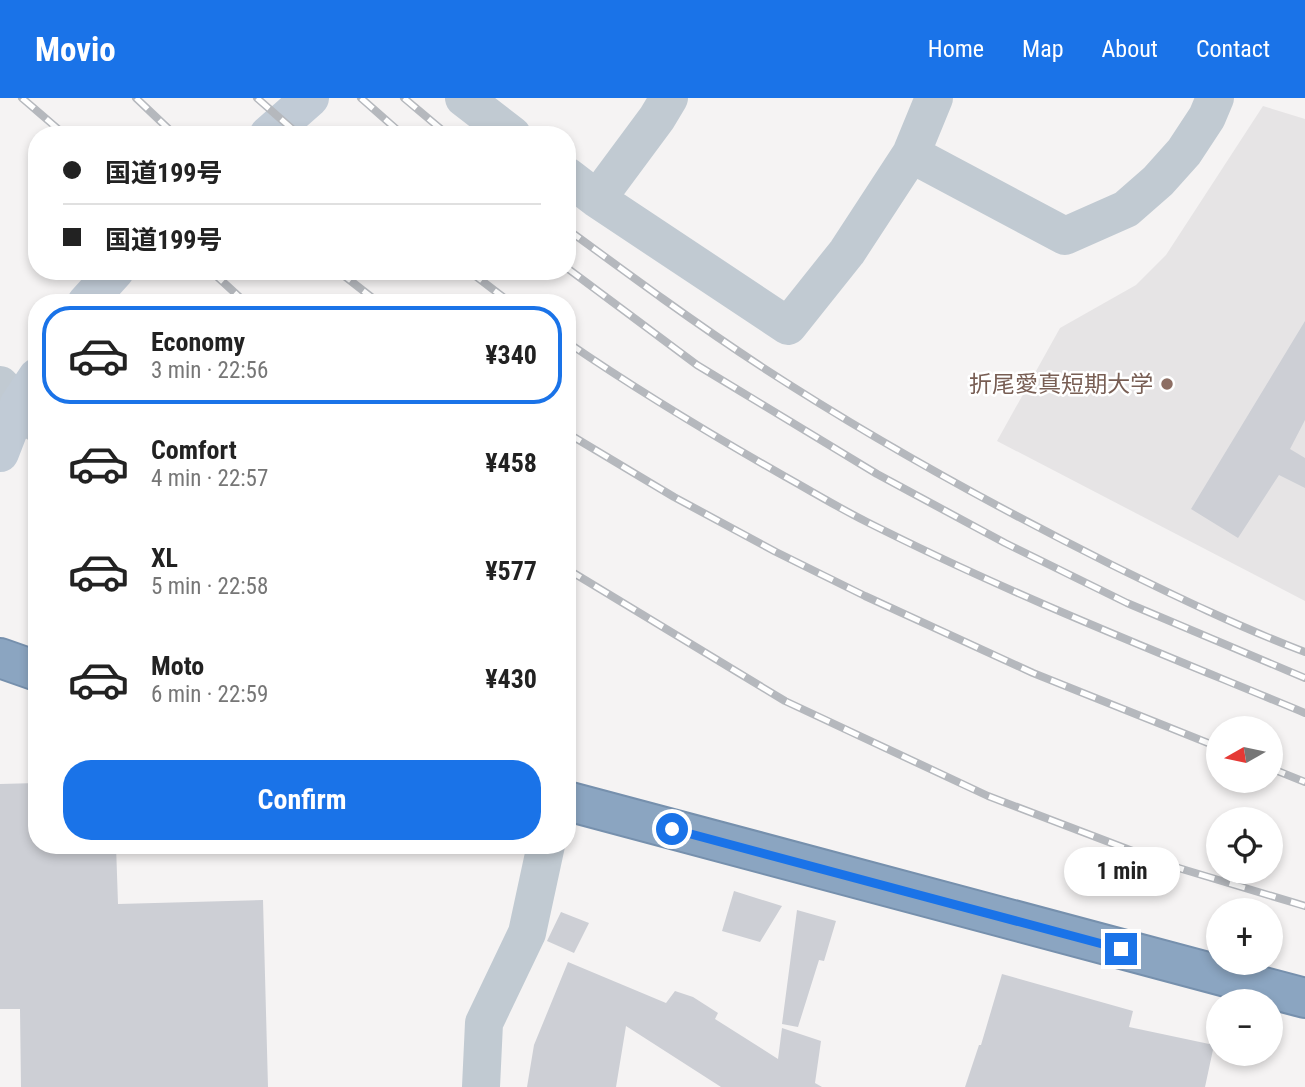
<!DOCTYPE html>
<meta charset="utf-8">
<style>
:root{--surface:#fff;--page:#f6f6f6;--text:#222;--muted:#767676;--line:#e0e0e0;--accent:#1a73e8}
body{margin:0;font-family:"Roboto Condensed","Noto Sans JP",sans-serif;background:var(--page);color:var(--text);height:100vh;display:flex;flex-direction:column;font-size:26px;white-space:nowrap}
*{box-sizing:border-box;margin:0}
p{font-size:23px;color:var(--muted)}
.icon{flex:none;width:38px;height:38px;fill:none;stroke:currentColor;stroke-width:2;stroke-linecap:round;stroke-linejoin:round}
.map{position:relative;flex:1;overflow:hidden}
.details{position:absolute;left:28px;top:196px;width:548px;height:560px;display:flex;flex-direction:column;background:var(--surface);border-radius:28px;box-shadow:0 4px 10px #0003}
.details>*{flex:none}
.banner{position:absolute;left:28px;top:28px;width:548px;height:154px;border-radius:28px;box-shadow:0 4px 10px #0003;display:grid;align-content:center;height:154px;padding:0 35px;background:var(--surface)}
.needle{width:46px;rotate:261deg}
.fabs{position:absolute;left:1206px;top:618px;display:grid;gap:14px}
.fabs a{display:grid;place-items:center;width:77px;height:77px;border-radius:50%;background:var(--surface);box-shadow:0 4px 10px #0003;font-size:35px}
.end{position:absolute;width:32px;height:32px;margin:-16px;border:9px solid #1a73e8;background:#fff;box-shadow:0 0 0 4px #fff}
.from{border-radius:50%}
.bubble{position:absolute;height:49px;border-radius:24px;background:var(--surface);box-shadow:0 4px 10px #0003;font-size:23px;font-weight:700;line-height:49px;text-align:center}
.banner b{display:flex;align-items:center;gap:24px;height:66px;font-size:26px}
.banner b+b{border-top:2px solid var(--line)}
.banner i{width:18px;height:18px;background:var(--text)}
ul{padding:12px 0 0;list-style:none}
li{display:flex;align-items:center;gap:21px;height:98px;margin:0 14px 10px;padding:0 21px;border:4px solid transparent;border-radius:28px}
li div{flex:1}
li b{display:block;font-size:26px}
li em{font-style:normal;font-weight:700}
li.on{border-color:var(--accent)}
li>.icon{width:63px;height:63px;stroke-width:1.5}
.button{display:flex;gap:14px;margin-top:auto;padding:14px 35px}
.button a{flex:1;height:80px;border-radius:28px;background:var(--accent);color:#fff;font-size:28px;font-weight:700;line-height:80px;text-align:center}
header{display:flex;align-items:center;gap:42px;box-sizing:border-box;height:98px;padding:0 35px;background:var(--accent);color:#fff}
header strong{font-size:33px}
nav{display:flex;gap:38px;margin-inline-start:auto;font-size:24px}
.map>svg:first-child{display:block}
.education{fill:#e6e4e5}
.building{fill:#cdcfd5}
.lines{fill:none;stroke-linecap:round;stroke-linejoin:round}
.highway-casing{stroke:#7690ad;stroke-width:42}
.street{stroke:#c1cad2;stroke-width:38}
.secondary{stroke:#c1cbd6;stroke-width:38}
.highway{stroke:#8ba5c1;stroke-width:38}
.rail-casing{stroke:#b5b8bd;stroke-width:8}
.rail{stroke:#fff;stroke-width:5;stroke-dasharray:16;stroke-linecap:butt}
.route{stroke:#1a73e8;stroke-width:9}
.education-dot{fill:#8d6e63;stroke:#fff;stroke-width:2.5}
.labels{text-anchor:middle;stroke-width:5;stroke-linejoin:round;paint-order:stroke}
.education-label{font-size:23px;fill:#785e54;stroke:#fff;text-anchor:end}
</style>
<header>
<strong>Movio</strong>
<nav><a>Home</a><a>Map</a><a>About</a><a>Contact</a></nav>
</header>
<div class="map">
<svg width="1305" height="989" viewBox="0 0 1305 989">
<rect width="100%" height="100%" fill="#f5f3f3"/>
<path class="education" d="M 1263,8 L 1305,21 L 1305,503 L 997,343 L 1060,230 L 1136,187 L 1166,157 Z"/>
<path class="building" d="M 1305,223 L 1305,322 L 1290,351 L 1305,360 L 1305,390 L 1279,377 L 1238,440 L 1191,411 Z
M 37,685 L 37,747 L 116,747 L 118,806 L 263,802 L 268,989 L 21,989 L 20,911 L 0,911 L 0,686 Z
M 734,793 L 782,808 L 760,844 L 722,833 Z
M 797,812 L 836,823 L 824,863 L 819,862 L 798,929 L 782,926 Z
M 561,814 L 589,825 L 574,855 L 547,843 Z
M 568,864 L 666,905 L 675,893 L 693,899 L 718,915 L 715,921 L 778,961 L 782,930 L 821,943 L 815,985 L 822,989 L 721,989 L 626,928 L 616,989 L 527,989 L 534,947 Z
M 1002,876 L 1133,913 L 1129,929 L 1214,947 L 1205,989 L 965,989 L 979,947 L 981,947 Z"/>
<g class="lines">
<g class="highway-casing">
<path id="highway" d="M 0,560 L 37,573
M 567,703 L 1305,900"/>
</g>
<path class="street" d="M 464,0 L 512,37
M 911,56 L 1065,138 L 1126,111 L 1158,83 L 1184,54 L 1207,19 L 1215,0
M 567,78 L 597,101 L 788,228 L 847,154 L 911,56 L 934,0
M 597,101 L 657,20 L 669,0
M 0,287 L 37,325
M 481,989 L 484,925 L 527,835 L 546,747"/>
<path class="secondary" d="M 268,37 L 310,0
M 86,205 L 115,173
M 0,355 L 19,306 L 37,279"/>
<use href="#highway" class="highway"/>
<g class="rail-casing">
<path id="rail" d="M 22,0 L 65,37
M 136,0 L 175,37
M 257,0 L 299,37
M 361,0 L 403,37
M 404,0 L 448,37
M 567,131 C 631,178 695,225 762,269 C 874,342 992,407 1112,467 C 1175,498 1239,529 1305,554
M 567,170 L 697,267 L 877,376 L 1005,445 L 1127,505 L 1305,580
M 211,173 L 246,205
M 338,173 L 379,205
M 469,173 L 511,205
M 567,244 C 637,292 710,336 784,378 C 811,393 839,410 867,424 C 1009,496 1158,554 1305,615
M 567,335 L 674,399 L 776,454 L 865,498 L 1033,575 L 1218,649
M 567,471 L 785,603 L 988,698 L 1172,768 L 1305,808
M 1270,670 L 1305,684"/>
</g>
<use href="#rail" class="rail"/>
</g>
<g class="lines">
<path class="route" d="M 672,731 L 1121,851"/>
</g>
<circle class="education-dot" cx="1167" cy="286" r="7"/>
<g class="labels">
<g class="education-label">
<text x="1153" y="294">折尾愛真短期大学</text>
</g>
</g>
</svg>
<div class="fabs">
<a><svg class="needle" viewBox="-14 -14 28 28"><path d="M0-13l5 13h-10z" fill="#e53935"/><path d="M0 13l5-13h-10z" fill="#767676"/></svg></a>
<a><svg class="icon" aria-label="locate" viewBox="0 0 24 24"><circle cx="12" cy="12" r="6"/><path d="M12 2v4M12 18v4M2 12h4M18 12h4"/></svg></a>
<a>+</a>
<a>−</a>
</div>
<i class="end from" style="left:672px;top:731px"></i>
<i class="end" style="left:1121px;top:851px"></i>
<div class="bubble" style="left:1064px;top:749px;width:116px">1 min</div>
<div class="banner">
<b><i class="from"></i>国道199号</b>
<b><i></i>国道199号</b>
</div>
<section class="details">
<ul>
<li class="on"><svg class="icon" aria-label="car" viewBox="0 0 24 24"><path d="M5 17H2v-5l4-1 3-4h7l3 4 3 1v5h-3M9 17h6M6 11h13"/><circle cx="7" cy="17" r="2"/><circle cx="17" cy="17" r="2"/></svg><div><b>Economy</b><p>3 min · 22:56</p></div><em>¥340</em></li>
<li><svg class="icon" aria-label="car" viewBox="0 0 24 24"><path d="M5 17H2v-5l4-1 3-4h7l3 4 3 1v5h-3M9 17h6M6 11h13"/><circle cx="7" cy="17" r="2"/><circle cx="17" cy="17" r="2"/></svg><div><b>Comfort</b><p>4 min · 22:57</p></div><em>¥458</em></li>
<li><svg class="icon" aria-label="car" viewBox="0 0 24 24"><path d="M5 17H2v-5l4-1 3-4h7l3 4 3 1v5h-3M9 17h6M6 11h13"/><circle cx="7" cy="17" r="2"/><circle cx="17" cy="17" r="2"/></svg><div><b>XL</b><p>5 min · 22:58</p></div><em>¥577</em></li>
<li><svg class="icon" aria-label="car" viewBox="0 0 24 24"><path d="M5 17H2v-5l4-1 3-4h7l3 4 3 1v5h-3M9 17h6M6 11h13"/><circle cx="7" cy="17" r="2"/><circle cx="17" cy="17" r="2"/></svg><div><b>Moto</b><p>6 min · 22:59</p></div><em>¥430</em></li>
</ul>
<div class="button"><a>Confirm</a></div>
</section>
</div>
